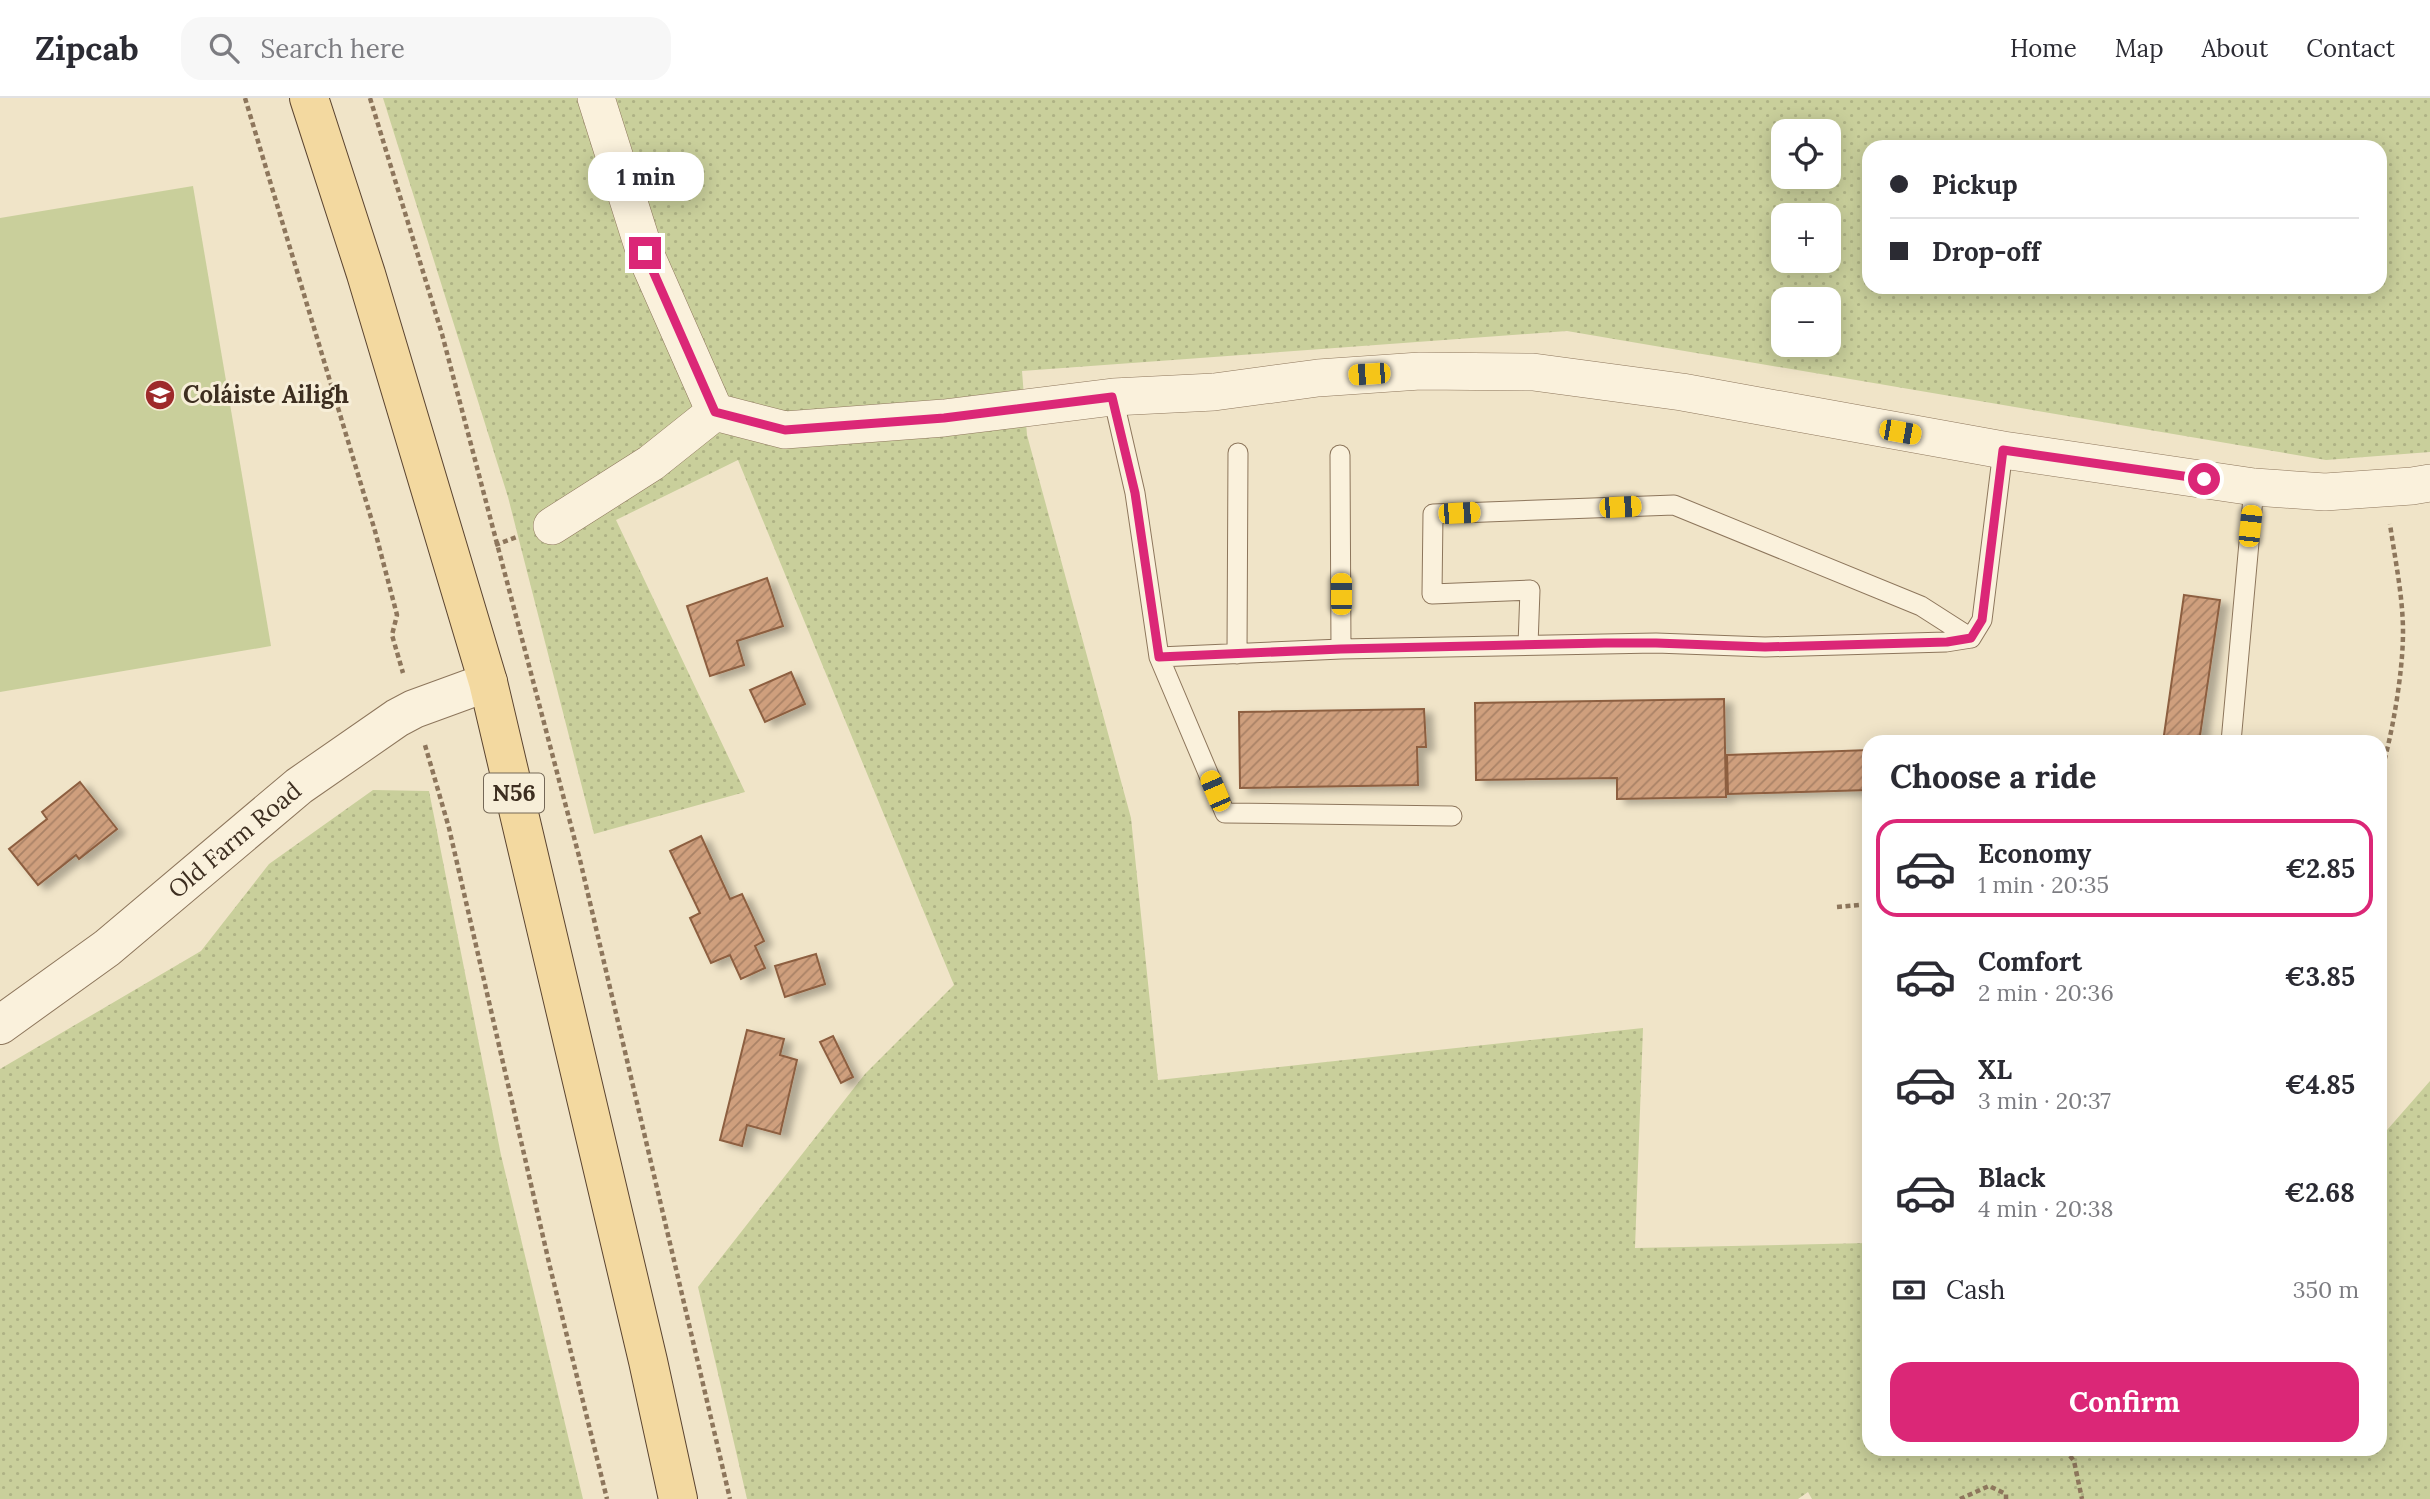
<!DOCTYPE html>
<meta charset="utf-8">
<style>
:root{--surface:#fff;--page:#f7f7f7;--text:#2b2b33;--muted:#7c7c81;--line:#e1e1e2;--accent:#db2777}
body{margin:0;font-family:Lora,serif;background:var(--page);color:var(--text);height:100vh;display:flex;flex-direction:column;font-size:26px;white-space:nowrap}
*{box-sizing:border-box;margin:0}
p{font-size:23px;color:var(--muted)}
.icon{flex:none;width:38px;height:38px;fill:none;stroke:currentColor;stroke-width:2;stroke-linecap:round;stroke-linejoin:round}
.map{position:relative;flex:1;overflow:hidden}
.panel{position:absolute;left:1862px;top:637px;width:525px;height:721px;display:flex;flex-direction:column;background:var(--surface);border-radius:21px;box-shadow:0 4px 18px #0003}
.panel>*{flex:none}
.banner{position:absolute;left:1862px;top:42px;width:525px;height:154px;border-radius:21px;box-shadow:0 4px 18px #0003;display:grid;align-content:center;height:154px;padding:0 28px;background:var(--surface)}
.controls{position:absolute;left:1771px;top:21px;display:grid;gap:14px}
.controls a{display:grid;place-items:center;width:70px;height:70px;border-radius:14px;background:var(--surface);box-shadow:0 4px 18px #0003;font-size:35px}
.end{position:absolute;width:32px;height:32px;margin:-16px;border:9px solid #db2777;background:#fff;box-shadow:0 0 0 4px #fff}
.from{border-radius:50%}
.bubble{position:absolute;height:49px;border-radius:21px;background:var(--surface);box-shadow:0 4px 18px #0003;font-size:23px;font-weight:700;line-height:49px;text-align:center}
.car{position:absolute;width:21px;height:42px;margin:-21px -10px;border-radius:9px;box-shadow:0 0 5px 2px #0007;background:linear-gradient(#f5c518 24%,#345 0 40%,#f5c518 0 76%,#345 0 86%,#f5c518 0)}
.banner b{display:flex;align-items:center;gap:24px;height:66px;font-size:26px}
.banner b+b{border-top:2px solid var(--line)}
.banner i{width:18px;height:18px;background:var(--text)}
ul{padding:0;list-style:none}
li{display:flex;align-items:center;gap:21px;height:98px;margin:0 14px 10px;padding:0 14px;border:4px solid transparent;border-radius:21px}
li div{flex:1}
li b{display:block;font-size:26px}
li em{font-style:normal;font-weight:700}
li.selected{border-color:var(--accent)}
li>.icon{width:63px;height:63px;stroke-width:1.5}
h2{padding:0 28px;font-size:32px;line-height:84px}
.pay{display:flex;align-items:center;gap:18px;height:77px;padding:0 28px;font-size:26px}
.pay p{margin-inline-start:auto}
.button{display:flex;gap:14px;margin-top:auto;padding:14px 28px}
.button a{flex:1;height:80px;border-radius:21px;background:var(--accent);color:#fff;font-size:28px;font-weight:700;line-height:80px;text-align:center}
header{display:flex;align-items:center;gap:42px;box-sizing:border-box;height:98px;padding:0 35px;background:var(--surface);border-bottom:2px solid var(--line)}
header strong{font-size:33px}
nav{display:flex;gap:38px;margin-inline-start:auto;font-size:24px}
.search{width:490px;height:63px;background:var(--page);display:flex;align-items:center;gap:18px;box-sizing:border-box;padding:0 24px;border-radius:21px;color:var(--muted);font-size:26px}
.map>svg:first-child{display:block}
.grass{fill:url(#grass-dots);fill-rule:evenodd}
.pitch{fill:#c9cf9b}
.building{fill:url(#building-hatch);stroke:#8d5f41;stroke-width:2;filter:url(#shadow)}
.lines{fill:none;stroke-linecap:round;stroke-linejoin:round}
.service-casing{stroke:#8d765c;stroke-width:21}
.minor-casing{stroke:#8d765c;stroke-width:38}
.tertiary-casing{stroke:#8d765c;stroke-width:40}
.primary-casing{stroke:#5b4430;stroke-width:40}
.path{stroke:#8d765c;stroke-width:4.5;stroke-dasharray:5 3.5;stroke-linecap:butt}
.service{stroke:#faf1dc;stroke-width:19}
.minor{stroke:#faf1dc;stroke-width:37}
.tertiary{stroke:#faf1dc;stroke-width:38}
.primary{stroke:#f3d9a0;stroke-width:38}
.route{stroke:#db2777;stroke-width:9}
.labels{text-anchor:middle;stroke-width:6;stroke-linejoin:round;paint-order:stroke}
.shield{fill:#f7eed8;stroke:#756857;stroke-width:2}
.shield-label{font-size:23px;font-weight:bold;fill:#3d2e20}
.poi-label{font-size:24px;font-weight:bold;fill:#3d2e20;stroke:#f7eed8;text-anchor:start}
.street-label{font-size:24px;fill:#3d2e20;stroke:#f7eed8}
</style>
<header>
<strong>Zipcab</strong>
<div class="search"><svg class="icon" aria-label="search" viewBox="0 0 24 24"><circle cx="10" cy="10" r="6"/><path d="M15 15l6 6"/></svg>Search here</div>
<nav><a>Home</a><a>Map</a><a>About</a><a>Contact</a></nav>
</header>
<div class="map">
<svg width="2430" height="1401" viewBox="0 0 2430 1401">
<defs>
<pattern id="grass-dots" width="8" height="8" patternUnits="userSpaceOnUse" patternTransform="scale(1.75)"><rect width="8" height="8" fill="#c9cf9b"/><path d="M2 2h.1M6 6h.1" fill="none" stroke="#aeb285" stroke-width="1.8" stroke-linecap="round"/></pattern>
<pattern id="building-hatch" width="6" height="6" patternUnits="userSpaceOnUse" patternTransform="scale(1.75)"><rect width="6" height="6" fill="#cf9f7d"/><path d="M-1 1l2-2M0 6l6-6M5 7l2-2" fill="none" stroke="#a98266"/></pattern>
<filter id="shadow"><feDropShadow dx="8" dy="4.5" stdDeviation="3.5" flood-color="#0004"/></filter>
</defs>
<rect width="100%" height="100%" fill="#f0e4c8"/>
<path class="grass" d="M 383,0 L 2430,0 L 2430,354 L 2326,362 L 1567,233 L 1022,273 L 1027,337 L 1131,720 L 1158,982 L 1643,930 L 1635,1150 L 1869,1145 L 1869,1351 L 2380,1351 L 2380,1040 L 2430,983 L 2430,1401 L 1812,1401 L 1808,1394 L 1798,1401 L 747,1401 L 698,1189 L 865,976 L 954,887 L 738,362 L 616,422 L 745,694 L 594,736 L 508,399 ZM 1783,33 L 1829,33 L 1829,79 L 1783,79 ZM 1869,49 L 2380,49 L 2380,189 L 1869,189 ZM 1783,117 L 1829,117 L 1829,163 L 1783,163 ZM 1783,201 L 1829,201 L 1829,247 L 1783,247 Z
M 373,692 L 429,693 L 501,1057 L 583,1401 L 0,1401 L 0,971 L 201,853 L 269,766 Z"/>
<path class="pitch" d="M 193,88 L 271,548 L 0,594 L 0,120 Z"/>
<path class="building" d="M 767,480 L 783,528 L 737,543 L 744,567 L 710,578 L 687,508 Z
M 2184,497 L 2220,502 L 2199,644 L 2163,644 Z
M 791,574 L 805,606 L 765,624 L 750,592 Z
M 1724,601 L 1726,699 L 1617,701 L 1617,680 L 1476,682 L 1475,605 Z
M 1424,611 L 1426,649 L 1417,649 L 1418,687 L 1240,690 L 1239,614 Z
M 1869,652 L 1869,692 L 1728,696 L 1727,657 Z
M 80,684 L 117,731 L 79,761 L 76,757 L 38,787 L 9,751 L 47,721 L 42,714 Z
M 701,738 L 730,801 L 742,796 L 764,843 L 755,848 L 765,870 L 741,881 L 730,857 L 711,865 L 690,820 L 700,815 L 670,753 Z
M 816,856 L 825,886 L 785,899 L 775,868 Z
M 747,932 L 784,941 L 780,957 L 797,962 L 780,1036 L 747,1027 L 742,1048 L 720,1042 Z
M 833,938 L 853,979 L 841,985 L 820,944 Z"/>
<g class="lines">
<g class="service-casing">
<path id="service" d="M 1113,299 L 1135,395 L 1159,559 L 1225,715 L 1452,718
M 1340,357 L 1341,551
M 1528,547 L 1530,492 L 1432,496 L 1433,416 L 1674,407 L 1921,508 L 1971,540
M 1237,556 L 1238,355
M 1159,559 L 1341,551 L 1656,545 L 1765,549 L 1946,544 L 1971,540 L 1982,522 L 2003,352
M 2231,644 L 2254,389"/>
</g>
<g class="minor-casing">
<path id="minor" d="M 596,0 L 645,155 L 715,314 L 785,332 L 944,320 L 1113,299 L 1214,294 L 1318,280 L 1420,273 L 1533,274 L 1682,294 L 2003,352 L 2254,389 L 2325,394 L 2412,388 L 2430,385
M 552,428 L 651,365 L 715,314"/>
</g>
<g class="tertiary-casing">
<g id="tertiary">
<path id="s1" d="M 0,927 L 107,850 L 299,688 L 397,620 L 414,611 L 488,584"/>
</g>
</g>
<g class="primary-casing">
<path id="primary" d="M 309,0 L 366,176 L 488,584 L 648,1263 L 678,1401"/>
</g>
<path class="path" d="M 245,0 L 375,433 L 397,517 L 392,537 L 403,575
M 370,0 L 442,236 L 580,762 L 730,1401
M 495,447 L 517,439
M 425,647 L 449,730 L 550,1169 L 607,1401
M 2380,678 C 2392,639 2403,575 2403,534 C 2403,498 2395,462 2390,426
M 1837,809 L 1869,806
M 2065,1351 L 2074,1363 L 2082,1401
M 1960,1401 L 1989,1388 L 2006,1396 L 2006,1401"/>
<use href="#service" class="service"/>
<use href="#minor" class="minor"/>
<use href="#tertiary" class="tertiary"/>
<use href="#primary" class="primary"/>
</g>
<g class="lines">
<path class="route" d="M 645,155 L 715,314 L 785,332 L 944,320 L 1112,299 L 1135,395 L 1159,559 L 1341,551 L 1605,545 L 1656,545 L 1765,549 L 1947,544 L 1971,540 L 1982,522 L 2003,352 L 2204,381"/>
</g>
<defs>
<g id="school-disc" transform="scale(1.575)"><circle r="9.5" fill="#9e2a2b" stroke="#f7eed8"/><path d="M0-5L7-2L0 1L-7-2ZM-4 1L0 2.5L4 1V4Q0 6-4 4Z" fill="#fff"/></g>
</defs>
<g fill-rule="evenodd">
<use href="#school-disc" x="160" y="297"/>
</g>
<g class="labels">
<rect class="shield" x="484" y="675.5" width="60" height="39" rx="5"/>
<g class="shield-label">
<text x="514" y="703">N56</text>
</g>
<g class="poi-label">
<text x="183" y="305">Coláiste Ailigh</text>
</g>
<g class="street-label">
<text dy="8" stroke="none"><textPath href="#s1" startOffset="299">Old Farm Road</textPath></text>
</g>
</g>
</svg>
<div class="controls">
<a><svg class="icon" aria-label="locate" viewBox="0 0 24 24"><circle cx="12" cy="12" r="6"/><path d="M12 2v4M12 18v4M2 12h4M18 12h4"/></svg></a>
<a>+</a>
<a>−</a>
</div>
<i class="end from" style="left:2204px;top:381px"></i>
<i class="end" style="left:645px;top:155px"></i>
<div class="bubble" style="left:588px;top:54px;width:116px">1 min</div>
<i class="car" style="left:1369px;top:276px;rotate:266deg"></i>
<i class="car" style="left:1900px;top:334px;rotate:100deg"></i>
<i class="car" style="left:1620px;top:409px;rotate:87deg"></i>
<i class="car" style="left:1459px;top:415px;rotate:87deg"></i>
<i class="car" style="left:2250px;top:428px;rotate:6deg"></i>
<i class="car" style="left:1341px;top:496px;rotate:0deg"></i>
<i class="car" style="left:1215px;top:693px;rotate:337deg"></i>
<div class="banner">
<b><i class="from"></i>Pickup</b>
<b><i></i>Drop-off</b>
</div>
<section class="panel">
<h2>Choose a ride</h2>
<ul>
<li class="selected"><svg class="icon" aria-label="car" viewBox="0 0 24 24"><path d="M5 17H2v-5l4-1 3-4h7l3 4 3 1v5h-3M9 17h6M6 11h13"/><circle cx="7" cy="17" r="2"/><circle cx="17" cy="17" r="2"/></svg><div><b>Economy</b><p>1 min · 20:35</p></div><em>€2.85</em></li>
<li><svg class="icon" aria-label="car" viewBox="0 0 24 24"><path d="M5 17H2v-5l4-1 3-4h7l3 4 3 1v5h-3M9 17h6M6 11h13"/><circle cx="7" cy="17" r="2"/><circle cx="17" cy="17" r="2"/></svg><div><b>Comfort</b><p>2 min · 20:36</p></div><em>€3.85</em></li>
<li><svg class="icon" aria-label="car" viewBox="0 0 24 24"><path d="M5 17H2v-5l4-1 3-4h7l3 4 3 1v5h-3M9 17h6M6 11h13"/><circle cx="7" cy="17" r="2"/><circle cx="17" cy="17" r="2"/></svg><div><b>XL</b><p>3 min · 20:37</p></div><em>€4.85</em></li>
<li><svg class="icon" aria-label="car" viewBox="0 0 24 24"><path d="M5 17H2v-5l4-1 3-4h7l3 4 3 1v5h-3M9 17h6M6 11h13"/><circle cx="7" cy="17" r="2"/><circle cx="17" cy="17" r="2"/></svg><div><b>Black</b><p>4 min · 20:38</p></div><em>€2.68</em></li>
</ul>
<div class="pay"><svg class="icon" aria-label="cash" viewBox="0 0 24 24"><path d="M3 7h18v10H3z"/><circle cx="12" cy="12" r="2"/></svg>Cash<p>350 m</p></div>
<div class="button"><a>Confirm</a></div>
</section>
</div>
